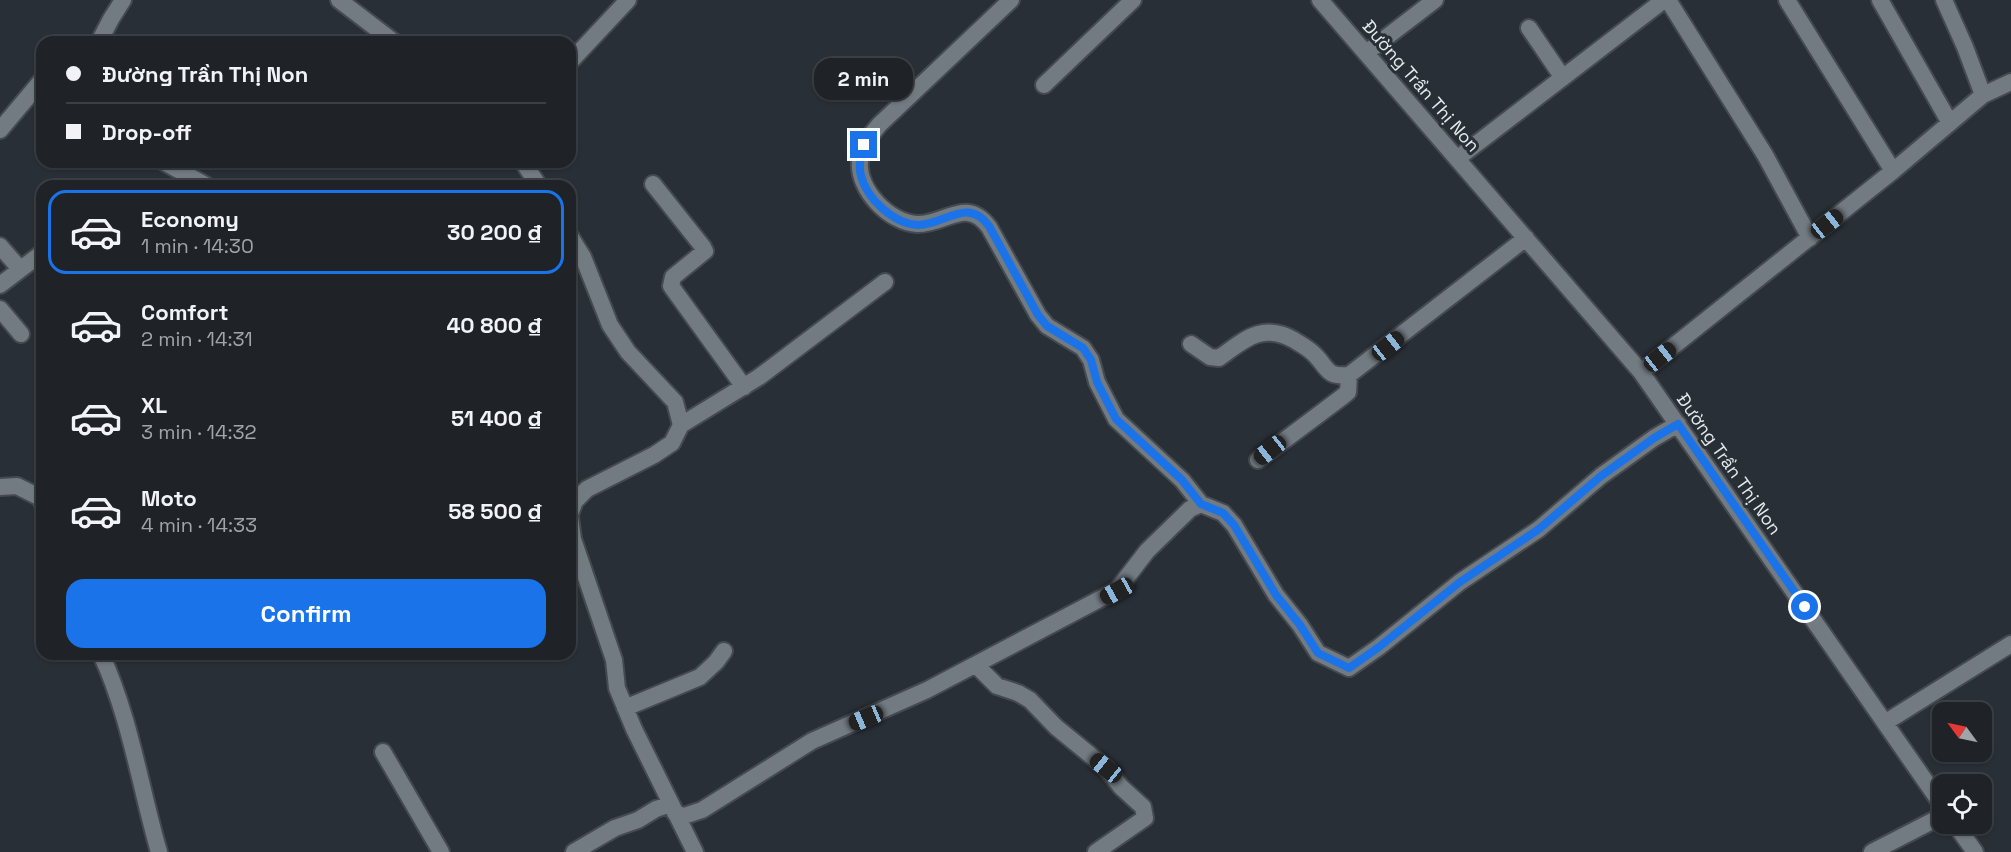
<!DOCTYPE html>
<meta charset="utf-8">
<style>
:root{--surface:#1f2328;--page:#2c2f34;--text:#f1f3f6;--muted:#a1a4a8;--line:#3c4045;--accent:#1a73e8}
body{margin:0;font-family:"Space Grotesk",sans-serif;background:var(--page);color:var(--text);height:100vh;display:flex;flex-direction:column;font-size:22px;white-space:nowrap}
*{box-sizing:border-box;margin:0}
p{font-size:20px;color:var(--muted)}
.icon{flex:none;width:33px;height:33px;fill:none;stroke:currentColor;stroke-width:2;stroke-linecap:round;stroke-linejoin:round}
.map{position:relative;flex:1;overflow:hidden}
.side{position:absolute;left:36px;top:180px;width:540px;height:480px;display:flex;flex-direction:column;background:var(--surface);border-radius:18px;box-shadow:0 2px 4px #0004,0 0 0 2px var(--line)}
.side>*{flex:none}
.top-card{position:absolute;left:36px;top:36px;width:540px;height:132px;border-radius:18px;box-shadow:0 2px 4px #0004,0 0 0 2px var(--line);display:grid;align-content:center;height:132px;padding:0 30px;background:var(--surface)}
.needle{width:39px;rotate:303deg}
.buttons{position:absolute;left:1932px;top:702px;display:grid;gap:12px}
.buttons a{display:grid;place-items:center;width:60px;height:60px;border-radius:12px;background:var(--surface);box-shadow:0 2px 4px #0004,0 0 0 2px var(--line);font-size:30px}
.end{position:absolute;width:27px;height:27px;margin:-14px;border:8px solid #1a73e8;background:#fff;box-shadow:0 0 0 3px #fff}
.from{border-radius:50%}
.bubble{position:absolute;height:42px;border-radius:18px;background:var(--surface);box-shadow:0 2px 4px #0004,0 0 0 2px var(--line);font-size:20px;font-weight:600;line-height:42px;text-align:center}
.car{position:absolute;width:18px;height:36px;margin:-18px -9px;border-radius:8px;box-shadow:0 0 4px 2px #0007;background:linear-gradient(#222 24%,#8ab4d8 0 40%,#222 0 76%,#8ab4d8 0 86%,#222 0)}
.top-card b{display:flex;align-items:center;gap:21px;height:57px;font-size:22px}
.top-card b+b{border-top:2px solid var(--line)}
.top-card i{width:15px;height:15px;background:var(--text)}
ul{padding:10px 0 0;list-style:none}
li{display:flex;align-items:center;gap:18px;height:84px;margin:0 12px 9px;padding:0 18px;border:3px solid transparent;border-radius:18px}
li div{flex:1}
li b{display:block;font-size:22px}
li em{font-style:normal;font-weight:600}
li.selected{border-color:var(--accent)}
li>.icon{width:54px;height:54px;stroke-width:1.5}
.cta{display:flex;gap:12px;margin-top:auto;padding:12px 30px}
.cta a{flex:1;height:69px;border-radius:18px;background:var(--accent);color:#fff;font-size:24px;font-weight:600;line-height:69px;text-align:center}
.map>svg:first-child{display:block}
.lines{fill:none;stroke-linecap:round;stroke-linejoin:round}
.minor-casing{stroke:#454a50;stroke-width:20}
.minor{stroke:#727a82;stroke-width:16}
.route{stroke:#1a73e8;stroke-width:8}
.labels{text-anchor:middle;stroke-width:6;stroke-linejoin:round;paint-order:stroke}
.street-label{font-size:18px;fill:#e5eaee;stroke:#292f36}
</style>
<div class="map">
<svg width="2011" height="852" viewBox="0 0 2011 852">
<rect width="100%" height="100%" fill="#292f36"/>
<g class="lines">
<g class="minor-casing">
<path id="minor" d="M 339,0 L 394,42
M 1011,0 L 879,125 C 870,136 861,146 860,161 C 857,190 890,223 917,224 C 945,225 966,196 989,227 L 1038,315 L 1047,326 L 1083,348 L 1091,360 L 1097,382 L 1116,419 L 1182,480 L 1201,504
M 1320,0 L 1641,372 L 1942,805
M 1668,0 L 1765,155 L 1810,238
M 1787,0 L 1893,171
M 1880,0 L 1950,123
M 1944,0 L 1965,47 L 1983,95
M 1529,28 L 1563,78
M 99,42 L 111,19 L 123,0
M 1366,53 L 1435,0
M 570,62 L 628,0
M 1044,85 L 1133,0
M 0,130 L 42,80
M 1458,158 L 1664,0
M 164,162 L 207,186
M 523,162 L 539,186
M 653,184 L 703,247 L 705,251 L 673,277 L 671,286 L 744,387
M 570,236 L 583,257 L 610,325 L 628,352 L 675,402 L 681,425 L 672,443 L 654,455 L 587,489 L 575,501 L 570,514
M 0,246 L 20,269
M 0,285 L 42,253
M 0,309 L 21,334
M 1191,344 L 1210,357 L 1219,358 C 1244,340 1262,322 1294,340 C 1302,345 1310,349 1316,356 C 1329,370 1327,377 1349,375
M 1641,372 L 1893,171 L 1983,95 L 2011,82
M 681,425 L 759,377 L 885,282
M 1258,460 L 1342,397 L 1348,392 L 1349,375 L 1526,238
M 0,487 L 17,486 L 41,498 L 42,502
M 570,517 L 573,539 L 614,660 L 617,688 L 634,729 L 695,852
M 101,654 C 130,717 140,786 159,852
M 976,665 L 997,686 L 1018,693 L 1030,700 L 1056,727 L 1106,768 L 1121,787 L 1143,807 L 1145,818 L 1096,852
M 625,708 L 700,677 L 716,662 L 724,651
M 1886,722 L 2011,644
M 383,752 L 441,852
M 675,813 L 684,816 L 702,810 L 812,741 L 927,690 L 1117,590 L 1147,551 L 1190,509 L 1201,504 L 1223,513 L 1234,525 L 1276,595 L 1300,625 L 1318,653 L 1349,668 L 1379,647 L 1460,582 L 1539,529 L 1601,476 L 1654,438 L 1678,424
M 1955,824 L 1975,852
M 574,852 L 615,828 L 638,820 L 656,809 L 671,804
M 1872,852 L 1942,816"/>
</g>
<use href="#minor" class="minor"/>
</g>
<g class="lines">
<path class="route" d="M 864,145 C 861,156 858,165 861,176 C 867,199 894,224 918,225 C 945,225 967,196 989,226 L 1038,315 L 1047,326 L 1083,348 L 1091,360 L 1097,382 L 1116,419 L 1182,480 L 1201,504 L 1223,513 L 1234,525 L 1276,595 L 1300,625 L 1318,653 L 1349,668 L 1379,647 L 1460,582 L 1539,529 L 1601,476 L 1654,438 L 1678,424 L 1805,607"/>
</g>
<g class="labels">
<g class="street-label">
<text transform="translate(1421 86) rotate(49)" y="6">Đường Trần Thị Non</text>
<text transform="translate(1729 464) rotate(55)" y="6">Đường Trần Thị Non</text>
</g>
</g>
</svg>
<div class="buttons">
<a><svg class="needle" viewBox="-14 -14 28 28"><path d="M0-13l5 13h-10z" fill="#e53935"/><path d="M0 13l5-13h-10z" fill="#a1a4a8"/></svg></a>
<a><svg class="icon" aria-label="locate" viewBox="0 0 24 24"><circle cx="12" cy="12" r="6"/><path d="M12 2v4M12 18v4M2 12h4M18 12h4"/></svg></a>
</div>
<i class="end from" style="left:1805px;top:607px"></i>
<i class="end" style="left:864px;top:145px"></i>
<div class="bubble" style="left:814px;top:58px;width:99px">2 min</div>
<i class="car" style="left:1827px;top:224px;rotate:52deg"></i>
<i class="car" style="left:1388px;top:346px;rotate:52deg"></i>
<i class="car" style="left:1660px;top:357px;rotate:52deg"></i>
<i class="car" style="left:1270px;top:450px;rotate:232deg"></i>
<i class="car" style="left:1117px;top:591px;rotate:241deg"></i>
<i class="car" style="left:866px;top:718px;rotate:247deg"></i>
<i class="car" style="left:1106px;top:768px;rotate:309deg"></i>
<div class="top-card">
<b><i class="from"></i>Đường Trần Thị Non</b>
<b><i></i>Drop-off</b>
</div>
<section class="side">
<ul>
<li class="selected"><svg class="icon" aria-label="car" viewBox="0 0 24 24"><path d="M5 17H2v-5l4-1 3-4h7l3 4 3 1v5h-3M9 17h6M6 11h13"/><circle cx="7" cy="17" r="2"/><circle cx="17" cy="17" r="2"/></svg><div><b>Economy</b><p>1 min · 14:30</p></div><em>30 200 ₫</em></li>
<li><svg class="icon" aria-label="car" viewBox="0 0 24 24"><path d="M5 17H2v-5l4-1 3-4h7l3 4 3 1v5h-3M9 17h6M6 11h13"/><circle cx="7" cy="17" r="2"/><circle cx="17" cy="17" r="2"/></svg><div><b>Comfort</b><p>2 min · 14:31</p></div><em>40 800 ₫</em></li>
<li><svg class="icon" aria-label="car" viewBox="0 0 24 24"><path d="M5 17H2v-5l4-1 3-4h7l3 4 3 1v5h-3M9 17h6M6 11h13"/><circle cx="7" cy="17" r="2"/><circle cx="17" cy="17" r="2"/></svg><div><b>XL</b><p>3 min · 14:32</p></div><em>51 400 ₫</em></li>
<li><svg class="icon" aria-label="car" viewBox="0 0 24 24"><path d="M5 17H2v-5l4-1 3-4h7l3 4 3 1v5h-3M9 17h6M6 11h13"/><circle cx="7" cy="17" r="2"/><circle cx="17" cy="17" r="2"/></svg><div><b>Moto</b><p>4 min · 14:33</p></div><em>58 500 ₫</em></li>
</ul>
<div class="cta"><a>Confirm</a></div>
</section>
</div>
